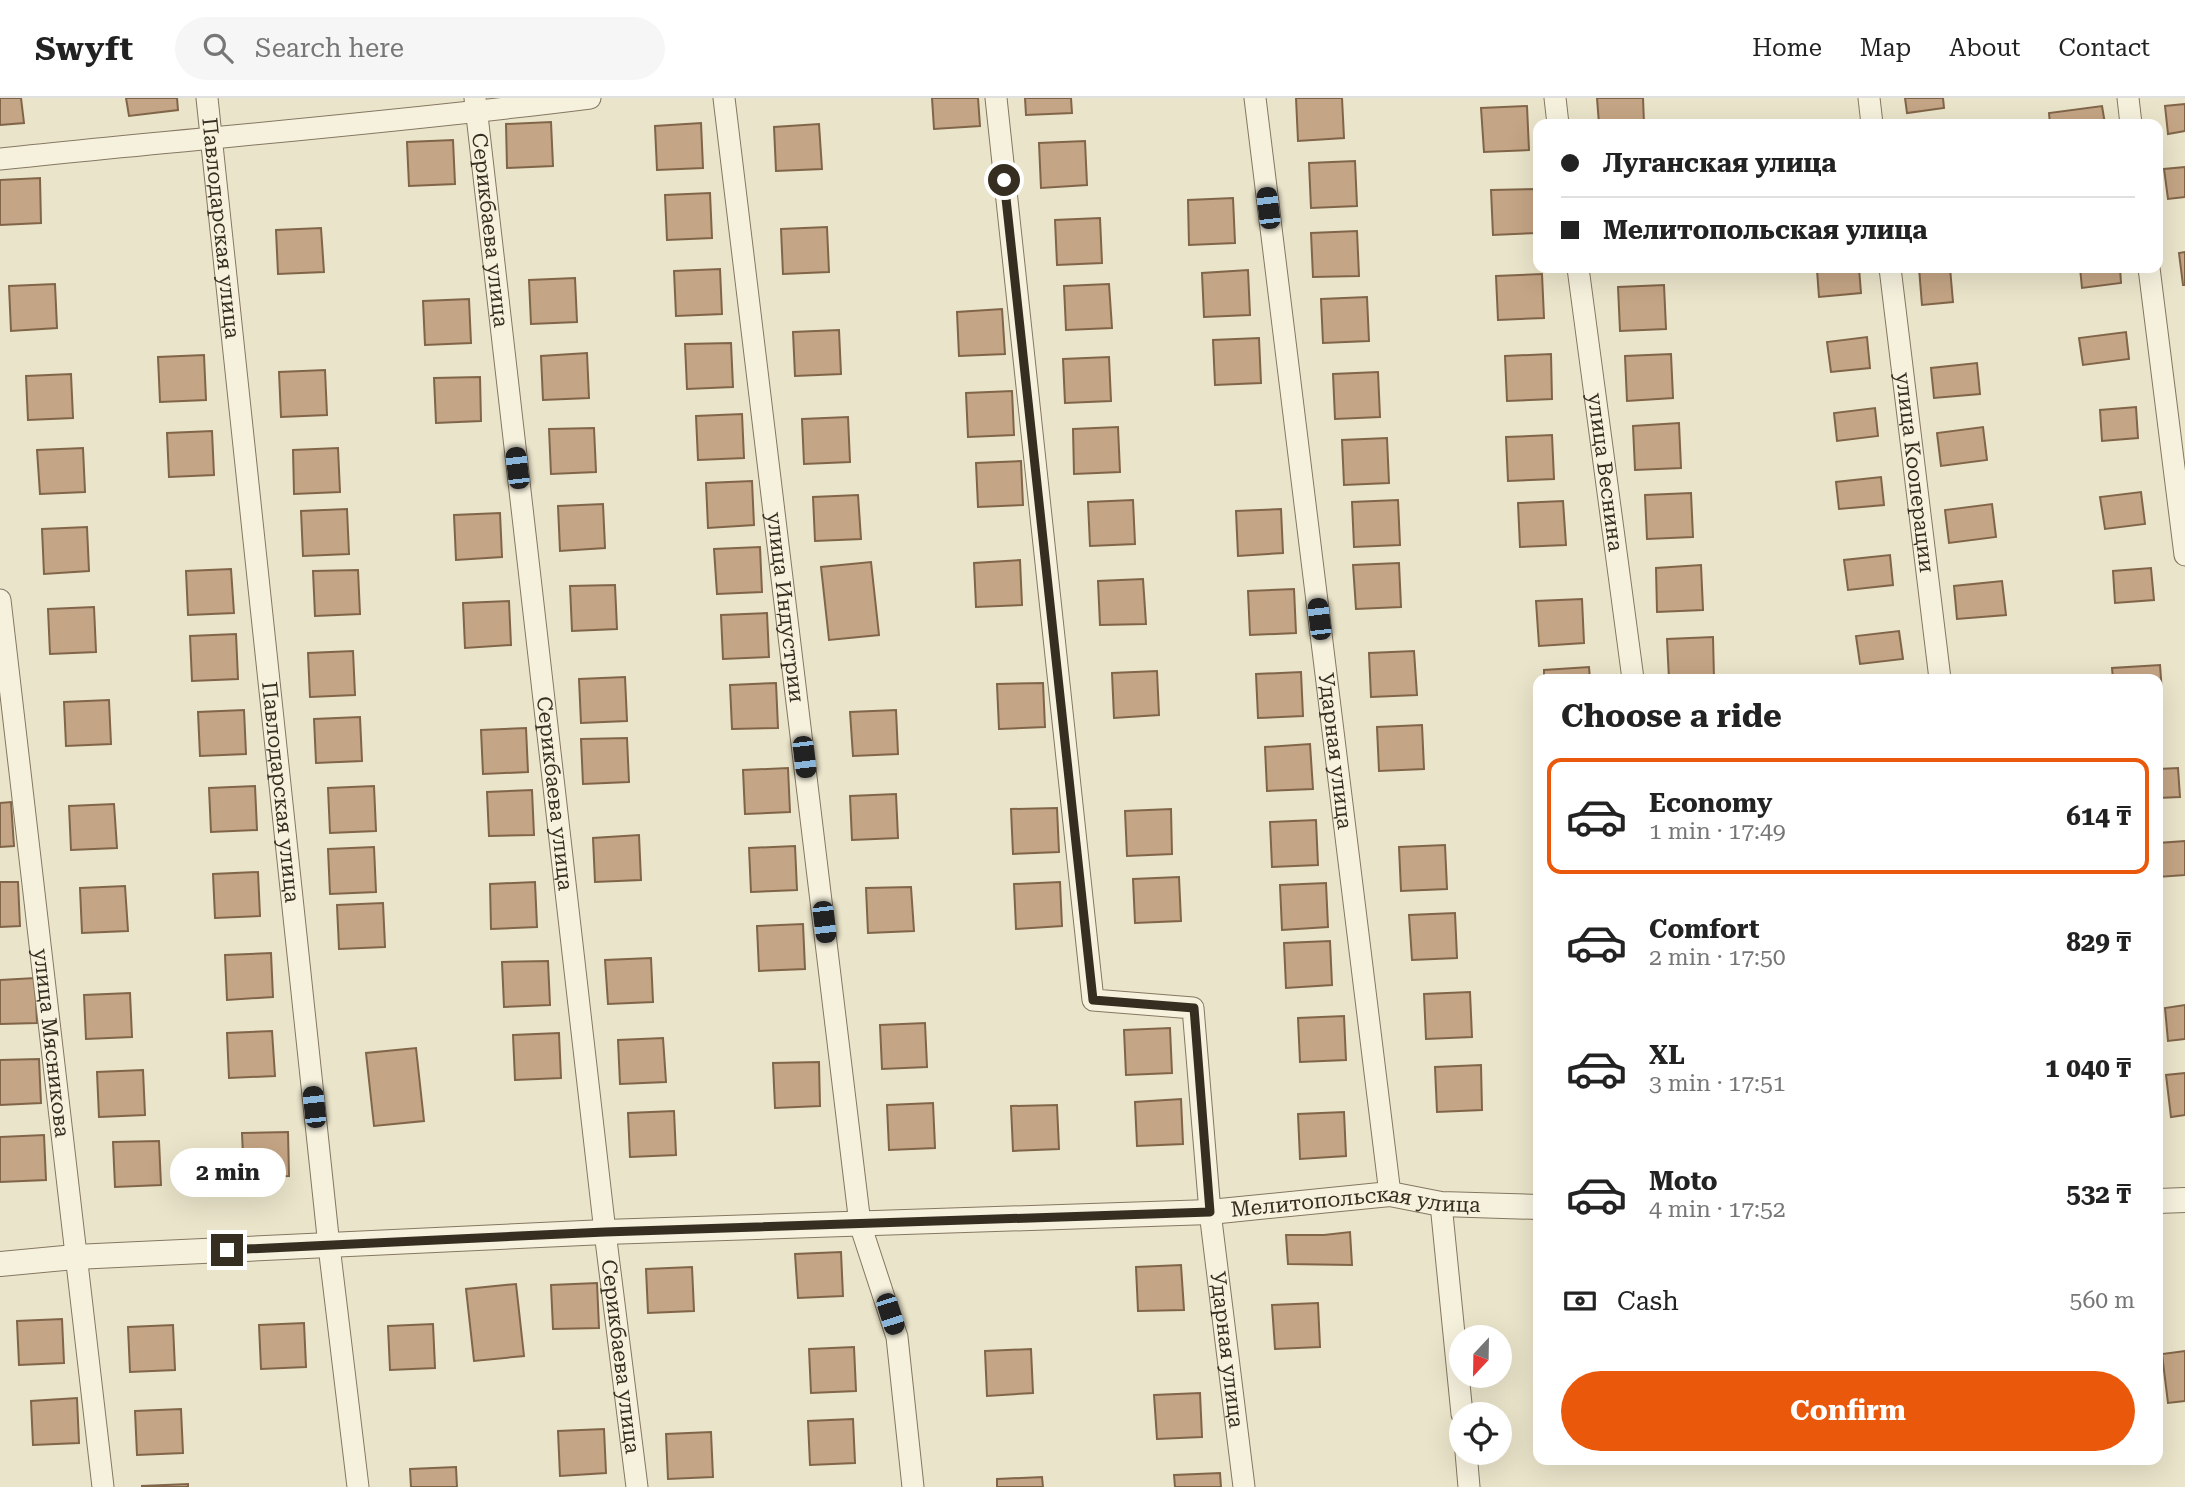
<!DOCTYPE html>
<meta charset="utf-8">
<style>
:root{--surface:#fff;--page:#f6f6f6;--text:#222;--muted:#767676;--line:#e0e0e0;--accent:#ea580c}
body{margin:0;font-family:"Roboto Serif",serif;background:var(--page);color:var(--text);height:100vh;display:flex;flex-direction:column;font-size:26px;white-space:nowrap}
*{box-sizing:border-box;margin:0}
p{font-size:23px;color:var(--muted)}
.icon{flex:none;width:38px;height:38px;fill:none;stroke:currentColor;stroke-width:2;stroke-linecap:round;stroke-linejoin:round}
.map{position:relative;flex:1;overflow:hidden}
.sheet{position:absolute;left:1533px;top:576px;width:630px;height:791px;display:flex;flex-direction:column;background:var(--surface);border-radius:14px;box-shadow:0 7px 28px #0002}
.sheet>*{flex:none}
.top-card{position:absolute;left:1533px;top:21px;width:630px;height:154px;border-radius:14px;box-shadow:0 7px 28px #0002;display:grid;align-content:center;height:154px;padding:0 28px;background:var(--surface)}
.needle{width:46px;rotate:202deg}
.controls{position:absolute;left:1449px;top:1227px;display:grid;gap:14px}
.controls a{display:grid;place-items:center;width:63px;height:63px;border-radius:50%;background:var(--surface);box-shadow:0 7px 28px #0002;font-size:35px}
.end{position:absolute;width:32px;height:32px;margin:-16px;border:9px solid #372e22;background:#fff;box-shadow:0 0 0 4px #fff}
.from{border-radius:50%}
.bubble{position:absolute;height:49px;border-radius:24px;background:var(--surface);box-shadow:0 7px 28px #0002;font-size:23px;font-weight:700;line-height:49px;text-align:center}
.car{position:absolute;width:21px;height:42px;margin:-21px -10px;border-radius:9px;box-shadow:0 0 5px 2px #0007;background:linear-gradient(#222 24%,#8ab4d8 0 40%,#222 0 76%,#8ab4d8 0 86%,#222 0)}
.top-card b{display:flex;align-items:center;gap:24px;height:66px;font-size:26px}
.top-card b+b{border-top:2px solid var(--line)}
.top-card i{width:18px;height:18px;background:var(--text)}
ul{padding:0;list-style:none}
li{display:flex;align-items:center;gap:21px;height:116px;margin:0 14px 10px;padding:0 14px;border:4px solid transparent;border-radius:14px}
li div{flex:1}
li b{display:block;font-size:26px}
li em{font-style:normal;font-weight:700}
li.selected{border-color:var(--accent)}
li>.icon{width:63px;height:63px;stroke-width:1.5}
h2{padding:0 28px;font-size:32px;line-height:84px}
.pay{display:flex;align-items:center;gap:18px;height:77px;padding:0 28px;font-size:26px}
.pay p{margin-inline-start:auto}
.action{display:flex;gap:14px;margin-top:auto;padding:14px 28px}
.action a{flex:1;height:80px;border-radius:42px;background:var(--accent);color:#fff;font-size:28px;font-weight:700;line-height:80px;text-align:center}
header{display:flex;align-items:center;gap:42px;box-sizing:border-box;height:98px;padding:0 35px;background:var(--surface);border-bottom:2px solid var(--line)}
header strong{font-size:33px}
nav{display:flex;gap:38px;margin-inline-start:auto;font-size:24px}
.search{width:490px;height:63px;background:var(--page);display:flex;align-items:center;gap:18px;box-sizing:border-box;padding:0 24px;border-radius:38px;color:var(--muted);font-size:26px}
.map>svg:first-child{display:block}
.building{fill:#c4a585;stroke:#816549;stroke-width:2}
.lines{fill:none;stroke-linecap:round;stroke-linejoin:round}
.minor-casing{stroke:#857761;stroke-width:23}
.tertiary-casing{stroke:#857761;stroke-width:26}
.minor{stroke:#f6f1dd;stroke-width:21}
.tertiary{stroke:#f6f1dd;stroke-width:24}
.route{stroke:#372e22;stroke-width:9}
.labels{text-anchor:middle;stroke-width:5;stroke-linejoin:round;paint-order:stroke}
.street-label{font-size:21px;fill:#372e22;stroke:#f2eed9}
</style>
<header>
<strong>Swyft</strong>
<div class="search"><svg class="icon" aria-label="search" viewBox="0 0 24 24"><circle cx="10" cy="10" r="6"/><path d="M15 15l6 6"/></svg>Search here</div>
<nav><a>Home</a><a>Map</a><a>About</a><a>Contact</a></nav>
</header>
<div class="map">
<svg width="2185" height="1389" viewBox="0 0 2185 1389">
<rect width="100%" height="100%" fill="#eae4ca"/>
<path class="building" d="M 0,0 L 21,0 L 24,25 L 0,27 Z
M 126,0 L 177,0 L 178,12 L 129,18 Z
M 932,0 L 978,0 L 980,28 L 934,31 Z
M 1025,0 L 1071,0 L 1072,15 L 1026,17 Z
M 1296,0 L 1342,0 L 1344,40 L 1298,43 Z
M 1597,0 L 1643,0 L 1644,26 L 1599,26 Z
M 1905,0 L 1943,0 L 1944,10 L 1907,15 Z
M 2185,6 L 2185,33 L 2168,36 L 2165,8 Z
M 1527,8 L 1529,52 L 1484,54 L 1481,10 Z
M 2102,8 L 2105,26 L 2050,26 L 2049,15 Z
M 551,24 L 553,68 L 507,70 L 506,26 Z
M 701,25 L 703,70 L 657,72 L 655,28 Z
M 819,26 L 822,71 L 776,73 L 774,29 Z
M 453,42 L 455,86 L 409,88 L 407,44 Z
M 1085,43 L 1087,87 L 1041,90 L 1039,45 Z
M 1355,63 L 1357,108 L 1311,110 L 1309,65 Z
M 2185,69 L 2185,99 L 2168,101 L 2164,71 Z
M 40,80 L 41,125 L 0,127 L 0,82 Z
M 1536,91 L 1538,135 L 1493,137 L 1491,92 Z
M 710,95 L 712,140 L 667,142 L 665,97 Z
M 1233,100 L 1235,145 L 1189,147 L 1188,102 Z
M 1100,120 L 1102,165 L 1057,167 L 1055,122 Z
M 827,129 L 829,174 L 783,176 L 781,131 Z
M 321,130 L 324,174 L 278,176 L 276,132 Z
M 1357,133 L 1359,178 L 1313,179 L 1311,135 Z
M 2185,154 L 2185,187 L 2183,187 L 2179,155 Z
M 1843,170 L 1859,170 L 1861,195 L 1819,199 L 1817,172 Z
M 1919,170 L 1950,170 L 1953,204 L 1922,207 Z
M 2080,170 L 2120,170 L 2121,185 L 2082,190 Z
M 720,171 L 722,216 L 676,218 L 674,173 Z
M 1248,172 L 1250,217 L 1204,219 L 1202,175 Z
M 1542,176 L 1544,220 L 1498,222 L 1496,178 Z
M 575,180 L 577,224 L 531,226 L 529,182 Z
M 55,186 L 57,230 L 11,233 L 9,188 Z
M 1109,186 L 1112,230 L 1066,232 L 1064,188 Z
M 1664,187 L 1666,231 L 1620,233 L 1618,189 Z
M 1367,199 L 1369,243 L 1323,245 L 1321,201 Z
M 469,201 L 471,245 L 425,247 L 423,203 Z
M 1002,211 L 1005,256 L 959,258 L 957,214 Z
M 839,232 L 841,276 L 795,278 L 793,234 Z
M 2126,234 L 2129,261 L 2083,267 L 2079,240 Z
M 1867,239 L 1870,270 L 1831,274 L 1827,244 Z
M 1259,240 L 1261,285 L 1215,287 L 1213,242 Z
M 731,245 L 733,289 L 687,291 L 685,246 Z
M 587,255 L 589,300 L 543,302 L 541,258 Z
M 1551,256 L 1552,301 L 1507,303 L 1505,258 Z
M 1671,256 L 1673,300 L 1627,303 L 1625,258 Z
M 204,257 L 206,302 L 160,304 L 158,259 Z
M 1109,259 L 1111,303 L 1065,305 L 1063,261 Z
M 1977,265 L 1980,296 L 1934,300 L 1931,270 Z
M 325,272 L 327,317 L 281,319 L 279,274 Z
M 1378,274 L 1380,319 L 1335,321 L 1333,276 Z
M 71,276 L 73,320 L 28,322 L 26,278 Z
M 480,279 L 481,323 L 436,325 L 434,280 Z
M 1012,293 L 1014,337 L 968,339 L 966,295 Z
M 2136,309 L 2138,340 L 2102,343 L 2100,312 Z
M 1875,310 L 1878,338 L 1837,343 L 1834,315 Z
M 742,316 L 744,360 L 698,362 L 696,318 Z
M 848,319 L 850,364 L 804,366 L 802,321 Z
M 1679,325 L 1681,370 L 1635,372 L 1633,328 Z
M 1118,329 L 1120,374 L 1074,376 L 1073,331 Z
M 1983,329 L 1987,362 L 1941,368 L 1937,335 Z
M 594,330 L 596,374 L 551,376 L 549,331 Z
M 212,333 L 214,377 L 169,379 L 167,335 Z
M 1552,337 L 1554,381 L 1508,383 L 1506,339 Z
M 1387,340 L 1389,385 L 1344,387 L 1342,342 Z
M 83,350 L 85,394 L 40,396 L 37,352 Z
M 338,350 L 340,394 L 294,396 L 293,352 Z
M 1021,363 L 1023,407 L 978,409 L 976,365 Z
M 1881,379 L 1884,407 L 1839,411 L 1836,384 Z
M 752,383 L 754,427 L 708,430 L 706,385 Z
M 2141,394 L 2145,426 L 2105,431 L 2100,399 Z
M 1691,395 L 1693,439 L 1647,441 L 1645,397 Z
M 858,397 L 861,441 L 815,443 L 813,399 Z
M 1133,402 L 1135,446 L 1090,448 L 1088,404 Z
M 1398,402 L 1400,447 L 1354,449 L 1352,404 Z
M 1563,403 L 1566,447 L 1520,449 L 1518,405 Z
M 603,406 L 605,450 L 560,453 L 558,408 Z
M 1992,406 L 1996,439 L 1949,445 L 1945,412 Z
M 347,411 L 349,456 L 303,458 L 301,413 Z
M 1281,411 L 1283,455 L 1238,458 L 1236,413 Z
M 500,415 L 502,459 L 456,462 L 454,417 Z
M 87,429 L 89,473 L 44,476 L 42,431 Z
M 760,449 L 762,494 L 717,496 L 714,451 Z
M 1890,457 L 1893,487 L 1848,492 L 1844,462 Z
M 1020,462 L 1022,507 L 976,509 L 974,465 Z
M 871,464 L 879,537 L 829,542 L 821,469 Z
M 1399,465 L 1401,509 L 1356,511 L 1353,467 Z
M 1701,467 L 1703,512 L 1657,514 L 1656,470 Z
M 2151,470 L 2154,502 L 2115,505 L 2113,473 Z
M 231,471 L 234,515 L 188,517 L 186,473 Z
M 358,472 L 360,516 L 315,518 L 313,473 Z
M 1143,481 L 1146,526 L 1100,527 L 1098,483 Z
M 2002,483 L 2006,517 L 1957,521 L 1954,488 Z
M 615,487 L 617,531 L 572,533 L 570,488 Z
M 1294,491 L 1296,535 L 1250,537 L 1248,493 Z
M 1582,501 L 1584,545 L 1539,548 L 1536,503 Z
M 509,503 L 511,547 L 465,550 L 463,505 Z
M 94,509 L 96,554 L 50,556 L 48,511 Z
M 767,515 L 769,559 L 723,561 L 721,517 Z
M 1899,533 L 1903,561 L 1860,566 L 1856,538 Z
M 236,536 L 238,581 L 192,583 L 190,538 Z
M 1713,539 L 1714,581 L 1669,581 L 1667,541 Z
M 353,553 L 355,597 L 310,599 L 308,555 Z
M 1414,553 L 1417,597 L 1371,599 L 1369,555 Z
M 2160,567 L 2162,594 L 2158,594 L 2158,581 L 2113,581 L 2112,570 Z
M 1589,569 L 1590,581 L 1544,581 L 1544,572 Z
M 1157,573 L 1159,617 L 1114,620 L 1112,575 Z
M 1301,574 L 1303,618 L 1258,620 L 1256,576 Z
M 625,579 L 627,623 L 581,625 L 579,581 Z
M 776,585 L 778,630 L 732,631 L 730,587 Z
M 1043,585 L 1045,629 L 999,631 L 997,586 Z
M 109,602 L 111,646 L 66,648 L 64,604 Z
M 244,612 L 246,656 L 200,658 L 198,614 Z
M 896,612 L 898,656 L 853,658 L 850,614 Z
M 360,619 L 362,663 L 316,665 L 314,621 Z
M 1422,627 L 1424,671 L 1379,673 L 1377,629 Z
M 526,630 L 528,674 L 483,676 L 481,632 Z
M 627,640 L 629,684 L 583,686 L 581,641 Z
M 1310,646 L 1313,691 L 1267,693 L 1265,649 Z
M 788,670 L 790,714 L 745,716 L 743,672 Z
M 2178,670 L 2180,699 L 2158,700 L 2158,671 Z
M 255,688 L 257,732 L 211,734 L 209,690 Z
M 374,688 L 376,733 L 330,735 L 328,690 Z
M 532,692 L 534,737 L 489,738 L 487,694 Z
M 896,696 L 898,740 L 852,742 L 850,698 Z
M 11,704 L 14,748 L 0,749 L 0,705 Z
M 114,706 L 117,750 L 71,752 L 69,708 Z
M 1057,710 L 1059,754 L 1013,756 L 1011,711 Z
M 1171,711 L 1172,756 L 1127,758 L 1125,713 Z
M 1316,722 L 1318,767 L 1272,769 L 1270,724 Z
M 639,737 L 641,782 L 595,784 L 593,740 Z
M 2185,743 L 2185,777 L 2158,779 L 2158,745 Z
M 1445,747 L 1447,791 L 1401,793 L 1399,749 Z
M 795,748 L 797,792 L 751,794 L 749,750 Z
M 374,749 L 376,794 L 330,796 L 328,751 Z
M 258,774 L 260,818 L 215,820 L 213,776 Z
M 1179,779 L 1181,823 L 1135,825 L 1133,781 Z
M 0,784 L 18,784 L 20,828 L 0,829 Z
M 535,784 L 537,829 L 491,831 L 490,786 Z
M 1060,784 L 1062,828 L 1016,831 L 1014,786 Z
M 1326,785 L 1328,829 L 1282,832 L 1280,787 Z
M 125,788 L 128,833 L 82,835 L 80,790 Z
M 911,789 L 914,833 L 868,835 L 866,790 Z
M 383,805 L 385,849 L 339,851 L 337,807 Z
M 1455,815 L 1457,860 L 1412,862 L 1409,817 Z
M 803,826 L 805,871 L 759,873 L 757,828 Z
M 1330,843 L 1332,887 L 1286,890 L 1284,845 Z
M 271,855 L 273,899 L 227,902 L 225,857 Z
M 651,860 L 653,904 L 608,906 L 605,862 Z
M 548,863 L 550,907 L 504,909 L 502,864 Z
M 35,880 L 37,925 L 0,926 L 0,882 Z
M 1470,894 L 1472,939 L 1426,941 L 1424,896 Z
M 130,895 L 132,939 L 86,941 L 84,897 Z
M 2185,907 L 2185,941 L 2168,943 L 2165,910 Z
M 1344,918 L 1346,962 L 1300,964 L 1298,920 Z
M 925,925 L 927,969 L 882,971 L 880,927 Z
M 1170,930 L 1172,975 L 1126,977 L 1124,932 Z
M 272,933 L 275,978 L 229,980 L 227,935 Z
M 559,935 L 561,980 L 515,982 L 513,937 Z
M 663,940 L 666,984 L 620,986 L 618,942 Z
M 416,950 L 424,1023 L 374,1028 L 366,955 Z
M 39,961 L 41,1005 L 0,1007 L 0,962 Z
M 819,964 L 820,1008 L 775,1010 L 773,965 Z
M 1481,967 L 1482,1012 L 1437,1014 L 1435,969 Z
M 143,972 L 145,1017 L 99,1019 L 97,974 Z
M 2185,975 L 2185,1017 L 2171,1019 L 2166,977 Z
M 1181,1001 L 1183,1046 L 1137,1048 L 1135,1004 Z
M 933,1005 L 935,1050 L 889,1052 L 887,1007 Z
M 1057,1007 L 1059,1051 L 1013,1053 L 1011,1008 Z
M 674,1013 L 676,1057 L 630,1059 L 628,1015 Z
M 1344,1014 L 1346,1058 L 1300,1061 L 1298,1016 Z
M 288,1034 L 289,1078 L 244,1080 L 242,1035 Z
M 44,1037 L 46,1082 L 0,1084 L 0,1039 Z
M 159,1043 L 161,1087 L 115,1089 L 113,1044 Z
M 1350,1134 L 1352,1167 L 1288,1166 L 1286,1137 L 1324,1137 Z
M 841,1154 L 843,1198 L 798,1200 L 795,1156 Z
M 1181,1167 L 1184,1212 L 1138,1213 L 1136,1169 Z
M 692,1169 L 694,1213 L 648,1215 L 646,1171 Z
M 597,1185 L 599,1230 L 553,1231 L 551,1187 Z
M 516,1186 L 524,1258 L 474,1263 L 466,1191 Z
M 1318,1205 L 1320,1249 L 1275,1251 L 1272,1207 Z
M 62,1221 L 64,1265 L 19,1267 L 17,1223 Z
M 304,1225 L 306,1269 L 261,1271 L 259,1227 Z
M 433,1226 L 435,1270 L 390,1272 L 388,1228 Z
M 173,1227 L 175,1272 L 130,1274 L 128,1229 Z
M 854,1249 L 856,1293 L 811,1295 L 809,1251 Z
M 1031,1251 L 1033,1295 L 987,1298 L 985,1253 Z
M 2185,1253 L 2185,1303 L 2168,1305 L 2162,1256 Z
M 1200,1295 L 1202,1339 L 1157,1341 L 1154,1297 Z
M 77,1300 L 79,1345 L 33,1347 L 31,1303 Z
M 181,1311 L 183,1355 L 137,1357 L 135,1313 Z
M 853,1321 L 855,1365 L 810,1367 L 808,1323 Z
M 604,1331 L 606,1375 L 560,1378 L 558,1333 Z
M 711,1334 L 713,1379 L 668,1381 L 666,1336 Z
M 456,1369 L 457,1389 L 411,1389 L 410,1371 Z
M 1220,1375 L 1221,1389 L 1175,1389 L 1174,1377 Z
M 1042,1379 L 1043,1389 L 997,1389 L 997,1381 Z
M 188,1386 L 188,1389 L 142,1389 L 142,1388 Z"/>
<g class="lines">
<g class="minor-casing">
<g id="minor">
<path id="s1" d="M 207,0 L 329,1148 L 358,1389"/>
<path id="s2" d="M 475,0 L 605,1134 L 637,1389"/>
<path id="s3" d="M 724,0 L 860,1126 L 897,1239 L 913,1389"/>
<path id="s4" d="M 996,0 L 1093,902 L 1193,910 L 1210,1114 L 1244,1389"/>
<path id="s5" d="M 1255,0 L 1390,1096"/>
<path d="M 1555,0 L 1558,26"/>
<path d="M 1869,0 L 1872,26"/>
<path d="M 2128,0 L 2131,26"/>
<path d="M 0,61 C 197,40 394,25 590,0"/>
<path id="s6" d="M 1578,170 L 1633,581"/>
<path id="s7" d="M 1890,170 L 1940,581"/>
<path d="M 2149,170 L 2185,457"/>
<path id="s8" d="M 0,502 L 103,1389"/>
<path d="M 1441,1106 L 1462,1316"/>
<path d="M 1466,1354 L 1469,1389"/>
</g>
</g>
<g class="tertiary-casing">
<g id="tertiary">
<path d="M 2158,1103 L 2185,1102"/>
<path id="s9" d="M 0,1166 L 75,1159 L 605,1134 L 1210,1114 L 1390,1096 L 1441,1106 L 1538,1109"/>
</g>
</g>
<use href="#minor" class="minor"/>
<use href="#tertiary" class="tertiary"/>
</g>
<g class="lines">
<path class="route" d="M 227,1152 L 605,1134 L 1210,1114 L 1194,910 L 1093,902 L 1004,82"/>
</g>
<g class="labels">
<g class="street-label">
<text dy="7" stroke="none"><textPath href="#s1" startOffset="131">Павлодарская улица</textPath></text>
<text dy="7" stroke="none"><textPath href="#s2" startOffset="133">Серикбаева улица</textPath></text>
<text dy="7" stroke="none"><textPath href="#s6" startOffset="206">улица Веснина</textPath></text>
<text dy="7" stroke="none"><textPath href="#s7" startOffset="206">улица Кооперации</textPath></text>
<text dy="7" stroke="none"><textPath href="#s3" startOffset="513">улица Индустрии</textPath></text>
<text dy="7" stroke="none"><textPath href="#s5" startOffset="658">Ударная улица</textPath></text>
<text dy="7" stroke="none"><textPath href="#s1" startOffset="698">Павлодарская улица</textPath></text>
<text dy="7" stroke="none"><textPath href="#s2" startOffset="700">Серикбаева улица</textPath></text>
<text dy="7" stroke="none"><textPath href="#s8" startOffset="446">улица Мясникова</textPath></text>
<text dy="7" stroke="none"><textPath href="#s9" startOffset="1358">Мелитопольская улица</textPath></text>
<text dy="7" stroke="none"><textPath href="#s4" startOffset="1351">Ударная улица</textPath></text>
<text dy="7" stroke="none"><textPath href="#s2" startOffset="1267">Серикбаева улица</textPath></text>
</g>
</g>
</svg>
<div class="controls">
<a><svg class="needle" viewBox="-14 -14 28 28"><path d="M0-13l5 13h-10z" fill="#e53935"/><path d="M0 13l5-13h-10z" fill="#767676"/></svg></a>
<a><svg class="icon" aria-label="locate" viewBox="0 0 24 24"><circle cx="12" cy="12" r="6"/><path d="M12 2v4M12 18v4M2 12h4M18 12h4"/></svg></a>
</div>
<i class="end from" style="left:1004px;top:82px"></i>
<i class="end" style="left:227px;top:1152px"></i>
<div class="bubble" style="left:170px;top:1050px;width:116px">2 min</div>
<i class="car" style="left:1268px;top:110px;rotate:353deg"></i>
<i class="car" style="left:517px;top:370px;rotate:353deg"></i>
<i class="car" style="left:1319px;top:521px;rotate:353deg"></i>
<i class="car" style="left:804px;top:659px;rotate:173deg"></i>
<i class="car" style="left:824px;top:824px;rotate:173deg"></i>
<i class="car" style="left:314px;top:1009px;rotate:354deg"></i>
<i class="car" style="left:890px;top:1216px;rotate:162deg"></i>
<div class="top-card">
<b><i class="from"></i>Луганская улица</b>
<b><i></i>Мелитопольская улица</b>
</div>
<section class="sheet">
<h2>Choose a ride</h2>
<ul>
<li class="selected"><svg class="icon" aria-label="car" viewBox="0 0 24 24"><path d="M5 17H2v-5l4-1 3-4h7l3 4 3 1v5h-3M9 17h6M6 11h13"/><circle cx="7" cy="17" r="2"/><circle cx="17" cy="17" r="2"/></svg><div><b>Economy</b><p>1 min · 17:49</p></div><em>614 ₸</em></li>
<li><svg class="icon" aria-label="car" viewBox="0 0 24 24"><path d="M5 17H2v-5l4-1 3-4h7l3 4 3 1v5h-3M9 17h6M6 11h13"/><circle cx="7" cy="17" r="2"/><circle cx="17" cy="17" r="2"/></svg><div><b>Comfort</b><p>2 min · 17:50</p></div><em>829 ₸</em></li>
<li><svg class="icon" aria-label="car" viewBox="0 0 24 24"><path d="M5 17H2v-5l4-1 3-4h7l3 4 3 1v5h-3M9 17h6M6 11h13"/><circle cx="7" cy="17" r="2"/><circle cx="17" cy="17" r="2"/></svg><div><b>XL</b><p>3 min · 17:51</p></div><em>1 040 ₸</em></li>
<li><svg class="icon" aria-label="car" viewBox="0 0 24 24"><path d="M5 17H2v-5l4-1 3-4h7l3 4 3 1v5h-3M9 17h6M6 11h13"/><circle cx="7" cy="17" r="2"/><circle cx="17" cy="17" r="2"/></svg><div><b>Moto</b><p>4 min · 17:52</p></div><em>532 ₸</em></li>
</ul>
<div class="pay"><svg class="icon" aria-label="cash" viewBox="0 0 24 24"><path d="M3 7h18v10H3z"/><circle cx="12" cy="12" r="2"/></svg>Cash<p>560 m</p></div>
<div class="action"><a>Confirm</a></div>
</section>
</div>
